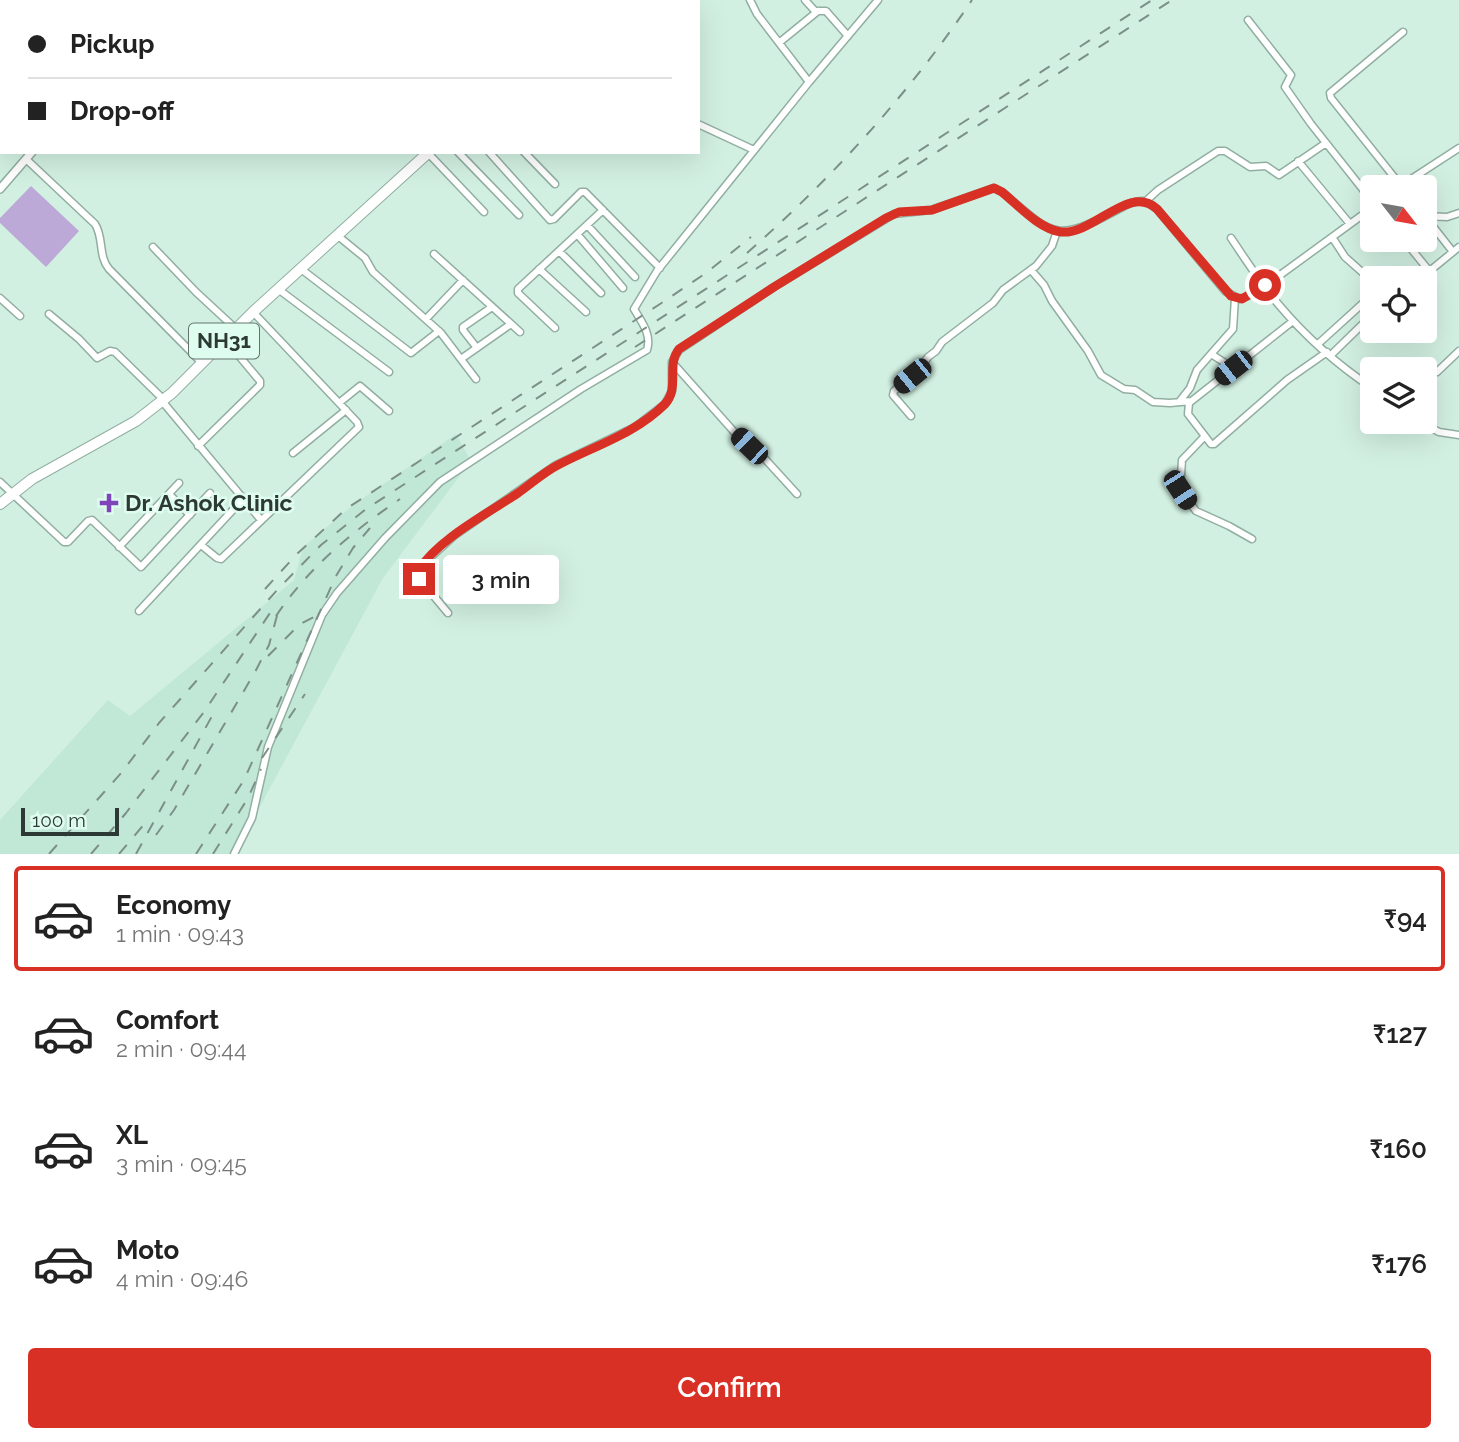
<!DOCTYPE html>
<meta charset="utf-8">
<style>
:root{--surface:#fff;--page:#f6f6f6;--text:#222;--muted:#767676;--line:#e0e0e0;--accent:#d93025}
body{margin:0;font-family:Raleway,sans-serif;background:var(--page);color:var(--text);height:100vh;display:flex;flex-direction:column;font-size:26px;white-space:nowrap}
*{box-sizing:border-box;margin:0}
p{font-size:23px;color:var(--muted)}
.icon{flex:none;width:38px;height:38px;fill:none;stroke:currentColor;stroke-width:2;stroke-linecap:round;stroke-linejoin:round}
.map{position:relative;height:854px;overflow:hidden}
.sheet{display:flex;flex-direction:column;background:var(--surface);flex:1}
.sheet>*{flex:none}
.top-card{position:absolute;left:0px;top:0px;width:700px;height:154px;box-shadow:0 7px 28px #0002;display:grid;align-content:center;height:154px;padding:0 28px;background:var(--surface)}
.needle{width:46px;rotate:121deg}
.tools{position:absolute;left:1360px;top:175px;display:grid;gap:14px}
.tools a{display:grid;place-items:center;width:77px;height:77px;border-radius:7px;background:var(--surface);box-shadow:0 7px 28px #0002;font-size:35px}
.scale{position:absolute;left:21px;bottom:18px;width:98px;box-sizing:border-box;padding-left:7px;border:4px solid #2d3934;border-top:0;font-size:19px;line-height:24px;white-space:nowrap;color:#2d3934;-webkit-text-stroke:5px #dffdef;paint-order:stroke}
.end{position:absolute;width:32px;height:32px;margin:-16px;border:9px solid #d93025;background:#fff;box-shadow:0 0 0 4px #fff}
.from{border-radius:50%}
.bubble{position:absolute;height:49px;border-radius:7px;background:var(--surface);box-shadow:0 7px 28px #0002;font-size:23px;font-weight:600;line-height:49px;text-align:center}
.car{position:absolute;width:21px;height:42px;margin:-21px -10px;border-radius:9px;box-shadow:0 0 5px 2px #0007;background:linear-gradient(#222 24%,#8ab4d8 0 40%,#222 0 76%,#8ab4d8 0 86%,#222 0)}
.top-card b{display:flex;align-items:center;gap:24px;height:66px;font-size:26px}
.top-card b+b{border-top:2px solid var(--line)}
.top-card i{width:18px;height:18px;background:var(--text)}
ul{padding:12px 0 0;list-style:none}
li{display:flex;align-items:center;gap:21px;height:105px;margin:0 14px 10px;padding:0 14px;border:4px solid transparent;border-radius:7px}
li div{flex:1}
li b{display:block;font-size:26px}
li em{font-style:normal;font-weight:600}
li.selected{border-color:var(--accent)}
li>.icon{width:63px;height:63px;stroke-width:1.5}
.primary-button{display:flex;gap:14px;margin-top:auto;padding:14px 28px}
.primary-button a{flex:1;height:80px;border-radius:7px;background:var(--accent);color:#fff;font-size:28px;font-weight:600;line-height:80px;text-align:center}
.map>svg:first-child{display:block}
.built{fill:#c1e8d6}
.water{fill:#bca9d7}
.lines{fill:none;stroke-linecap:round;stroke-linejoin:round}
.minor-casing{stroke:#91aea1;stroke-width:9}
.tertiary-casing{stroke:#91aea1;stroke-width:10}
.trunk-casing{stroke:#91aea1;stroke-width:12}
.minor{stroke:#fff;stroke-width:6}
.tertiary{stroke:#fff;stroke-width:7}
.trunk{stroke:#fff;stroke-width:10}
.rail{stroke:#7c9087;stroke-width:2;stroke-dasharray:12 12;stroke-linecap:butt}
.route{stroke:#d93025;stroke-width:9}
.poi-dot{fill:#8044ba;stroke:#dffdef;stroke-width:2.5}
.labels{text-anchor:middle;stroke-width:5;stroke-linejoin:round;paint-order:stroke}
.shield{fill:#dffdef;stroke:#62746c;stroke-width:2}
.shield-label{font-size:21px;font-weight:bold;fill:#2d3934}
.poi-label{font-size:23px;font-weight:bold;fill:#2d3934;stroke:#dffdef;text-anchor:start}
</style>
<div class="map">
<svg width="1459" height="854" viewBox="0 0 1459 854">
<rect width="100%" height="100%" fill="#d2f0e2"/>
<path class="built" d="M 456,434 L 471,461 L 383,578 L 256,814 L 230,854 L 0,854 L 0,820 L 108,700 L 130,716 L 294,580 L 303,547 L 353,505 Z"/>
<path class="water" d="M 31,186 L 79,231 L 46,267 L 0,223 L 0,218 Z"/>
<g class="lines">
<g class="minor-casing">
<path id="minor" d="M 550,0 L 553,2
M 750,0 L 757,14 L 809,82
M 805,0 L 815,11 L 826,11 L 848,36
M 45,2 L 47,0
M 266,2 L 267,0
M 330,2 L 332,0
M 1248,20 L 1291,75 L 1285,87 L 1311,124 L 1372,201
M 780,42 L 818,11
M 698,124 L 754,150
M 458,152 L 519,215
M 489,152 L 550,220 L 554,219 L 581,192 L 585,192 L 660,268
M 524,152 L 555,184
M 428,153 L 484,212
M 26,159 L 95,224 C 104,238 98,256 109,269 L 202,363
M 1298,161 L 1350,224
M 1399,187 L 1459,148
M 1402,187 L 1331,98 L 1330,93 L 1403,32
M 1146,201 L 1158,190 L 1218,151 L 1225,151 L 1250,167 L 1266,166 L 1279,175 L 1326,143
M 1424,215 L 1453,252
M 1425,216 L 1447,217 L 1459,213
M 587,225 L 635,277
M 577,234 L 623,288
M 338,236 L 365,258 L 373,272 L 441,333 L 476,379
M 1332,237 L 1345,257 L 1372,281
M 1231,238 C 1246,260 1261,284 1279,305 C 1305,336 1338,365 1372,388
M 1404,240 L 1430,272
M 153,247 L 196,292 L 236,329
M 559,251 L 601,293
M 434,254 L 520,332
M 301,269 L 411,353 L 439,331
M 539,269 L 586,312
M 1031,270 L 1044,285 L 1052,301 L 1088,351 L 1101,375 L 1124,389 L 1135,390 L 1153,402 L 1170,403 L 1191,401
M 1421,278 L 1459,247
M 278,289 L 389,372
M 0,298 L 20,316
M 49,314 L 79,339 L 97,358 L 110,351 L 115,352 L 164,400
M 426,319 L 463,280
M 1293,321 L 1189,403 L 1188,414 L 1211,444 L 1214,444 L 1287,380 L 1327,352
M 555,328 L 518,293 L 518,289 L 603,210
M 1318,344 L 1372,295
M 477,348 L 463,330 L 463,327 L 492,307
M 1211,354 L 1233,368
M 1331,355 L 1372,315
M 461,359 L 511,324
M 672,362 L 736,434 L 766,460 L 797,494
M 1424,375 L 1437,372 L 1459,351
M 162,401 L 261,520
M 1179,402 L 1190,388 L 1197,370 L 1233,329 L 1235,298
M 339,403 L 360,386 L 389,411
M 911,416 L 893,395 L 894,391 L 920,369 L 928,357 L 936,351 L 942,342 L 993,303 L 1003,290 L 1036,266 L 1052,246 L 1057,231
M 1420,422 L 1439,432 L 1459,435
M 1204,437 L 1182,460 L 1180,490 L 1196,511 L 1229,526 L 1252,539
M 198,446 L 260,385 L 260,381 L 225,339
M 293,453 L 346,410
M 0,482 L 64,542 L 68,542 L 88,521 L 92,520 L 141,567 L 210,493
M 169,494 L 190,515
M 201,545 L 217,558 L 221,559 L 359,427 L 357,422 L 253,312
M 119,547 L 179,483
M 139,611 L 243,499
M 448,613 L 417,576 L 418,571 L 422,565 L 455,535 L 556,465 L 635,427 L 665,404 L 672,391 L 672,362 L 679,350 L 774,287 L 894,214 L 931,210 L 994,188 L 1002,192 C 1052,234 1054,244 1115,211 C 1126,205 1134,200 1146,201 L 1157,209 L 1225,291 L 1239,299 L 1254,294 L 1372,208
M 234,854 L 252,818 L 268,747 L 322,615 L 337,593 L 385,538 L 440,482 L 581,389 L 647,350 C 652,334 641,321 634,309 L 657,271 L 809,82 L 878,0"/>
</g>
<g class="tertiary-casing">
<path id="tertiary" d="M 234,0 L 238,2
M 156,2 L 157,0
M 0,189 L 32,152"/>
</g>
<g class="trunk-casing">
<path id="trunk" d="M 575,2 L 577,0
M 588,2 L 592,0
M 0,504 L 32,479 L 136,421 L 172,393 L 253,312 L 429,152"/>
</g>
<use href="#minor" class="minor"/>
<use href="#tertiary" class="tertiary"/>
<use href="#trunk" class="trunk"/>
<path class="rail" d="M 747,253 C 832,178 909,94 972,0
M 635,347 L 1172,0
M 265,589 L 297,554 L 346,509 L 660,304 L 706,273 L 751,237
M 276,616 C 308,568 353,531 400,499
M 268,656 L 300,624 L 318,615
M 262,758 L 305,694
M 156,835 L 174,810 L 255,672 L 269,645 L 278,612
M 49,854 L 122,772 L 159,723 L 278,589 L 321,545 L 366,509 L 1152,0
M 91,854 L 126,813 L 204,712 L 276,604
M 119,854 L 146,822
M 136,854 L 217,707
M 196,854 L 244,780 L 336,576 L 353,548 L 370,528
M 213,854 L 248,798 L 261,769"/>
</g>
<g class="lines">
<path class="route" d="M 419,579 L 418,571 C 438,539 487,514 518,493 C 531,484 544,472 558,465 C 594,446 635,434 665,404 C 680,388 666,365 679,349 L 774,287 L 886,218 L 899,212 L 932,210 L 994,188 L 1002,192 C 1018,205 1039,229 1061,232 C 1094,235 1129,183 1157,209 L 1231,296 L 1242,299 L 1265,285"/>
</g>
<path class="poi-dot" d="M105.5 492.5h7v7h7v7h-7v7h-7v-7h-7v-7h7z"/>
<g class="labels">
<rect class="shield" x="189" y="323.5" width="70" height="35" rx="5"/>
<g class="shield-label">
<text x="224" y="348">NH31</text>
</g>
<g class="poi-label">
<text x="125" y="511">Dr. Ashok Clinic</text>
</g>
</g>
</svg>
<div class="tools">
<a><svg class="needle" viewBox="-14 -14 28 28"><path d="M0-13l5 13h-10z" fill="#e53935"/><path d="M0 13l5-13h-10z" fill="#767676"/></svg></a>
<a><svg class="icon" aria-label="locate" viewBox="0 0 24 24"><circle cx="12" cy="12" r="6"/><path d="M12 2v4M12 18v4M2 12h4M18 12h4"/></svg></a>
<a><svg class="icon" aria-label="layers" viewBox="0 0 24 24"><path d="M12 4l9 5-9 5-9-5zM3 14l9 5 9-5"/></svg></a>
</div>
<div class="scale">100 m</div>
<i class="end from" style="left:1265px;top:285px"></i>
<i class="end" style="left:419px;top:579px"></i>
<div class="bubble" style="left:443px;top:555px;width:116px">3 min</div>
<i class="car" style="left:1233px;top:368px;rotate:232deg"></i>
<i class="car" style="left:912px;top:376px;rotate:231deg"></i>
<i class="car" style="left:749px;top:446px;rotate:314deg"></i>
<i class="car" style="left:1180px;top:490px;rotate:147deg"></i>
<div class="top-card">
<b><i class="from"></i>Pickup</b>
<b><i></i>Drop-off</b>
</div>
</div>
<section class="sheet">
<ul>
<li class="selected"><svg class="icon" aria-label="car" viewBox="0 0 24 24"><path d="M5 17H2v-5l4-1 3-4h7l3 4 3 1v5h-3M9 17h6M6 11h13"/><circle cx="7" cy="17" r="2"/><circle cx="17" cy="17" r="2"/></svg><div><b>Economy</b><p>1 min · 09:43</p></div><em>₹94</em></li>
<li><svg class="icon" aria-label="car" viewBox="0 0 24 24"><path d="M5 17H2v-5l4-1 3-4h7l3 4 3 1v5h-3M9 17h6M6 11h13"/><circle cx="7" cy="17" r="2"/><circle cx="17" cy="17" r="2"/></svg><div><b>Comfort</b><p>2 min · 09:44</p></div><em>₹127</em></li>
<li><svg class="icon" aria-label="car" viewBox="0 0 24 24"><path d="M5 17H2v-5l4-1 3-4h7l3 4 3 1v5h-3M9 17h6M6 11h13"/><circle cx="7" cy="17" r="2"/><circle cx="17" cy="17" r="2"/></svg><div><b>XL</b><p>3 min · 09:45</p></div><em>₹160</em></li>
<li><svg class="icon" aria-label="car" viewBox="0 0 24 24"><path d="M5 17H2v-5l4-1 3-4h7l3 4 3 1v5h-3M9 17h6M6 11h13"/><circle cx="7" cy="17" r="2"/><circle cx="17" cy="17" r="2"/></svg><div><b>Moto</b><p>4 min · 09:46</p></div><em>₹176</em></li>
</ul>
<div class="primary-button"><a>Confirm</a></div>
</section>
